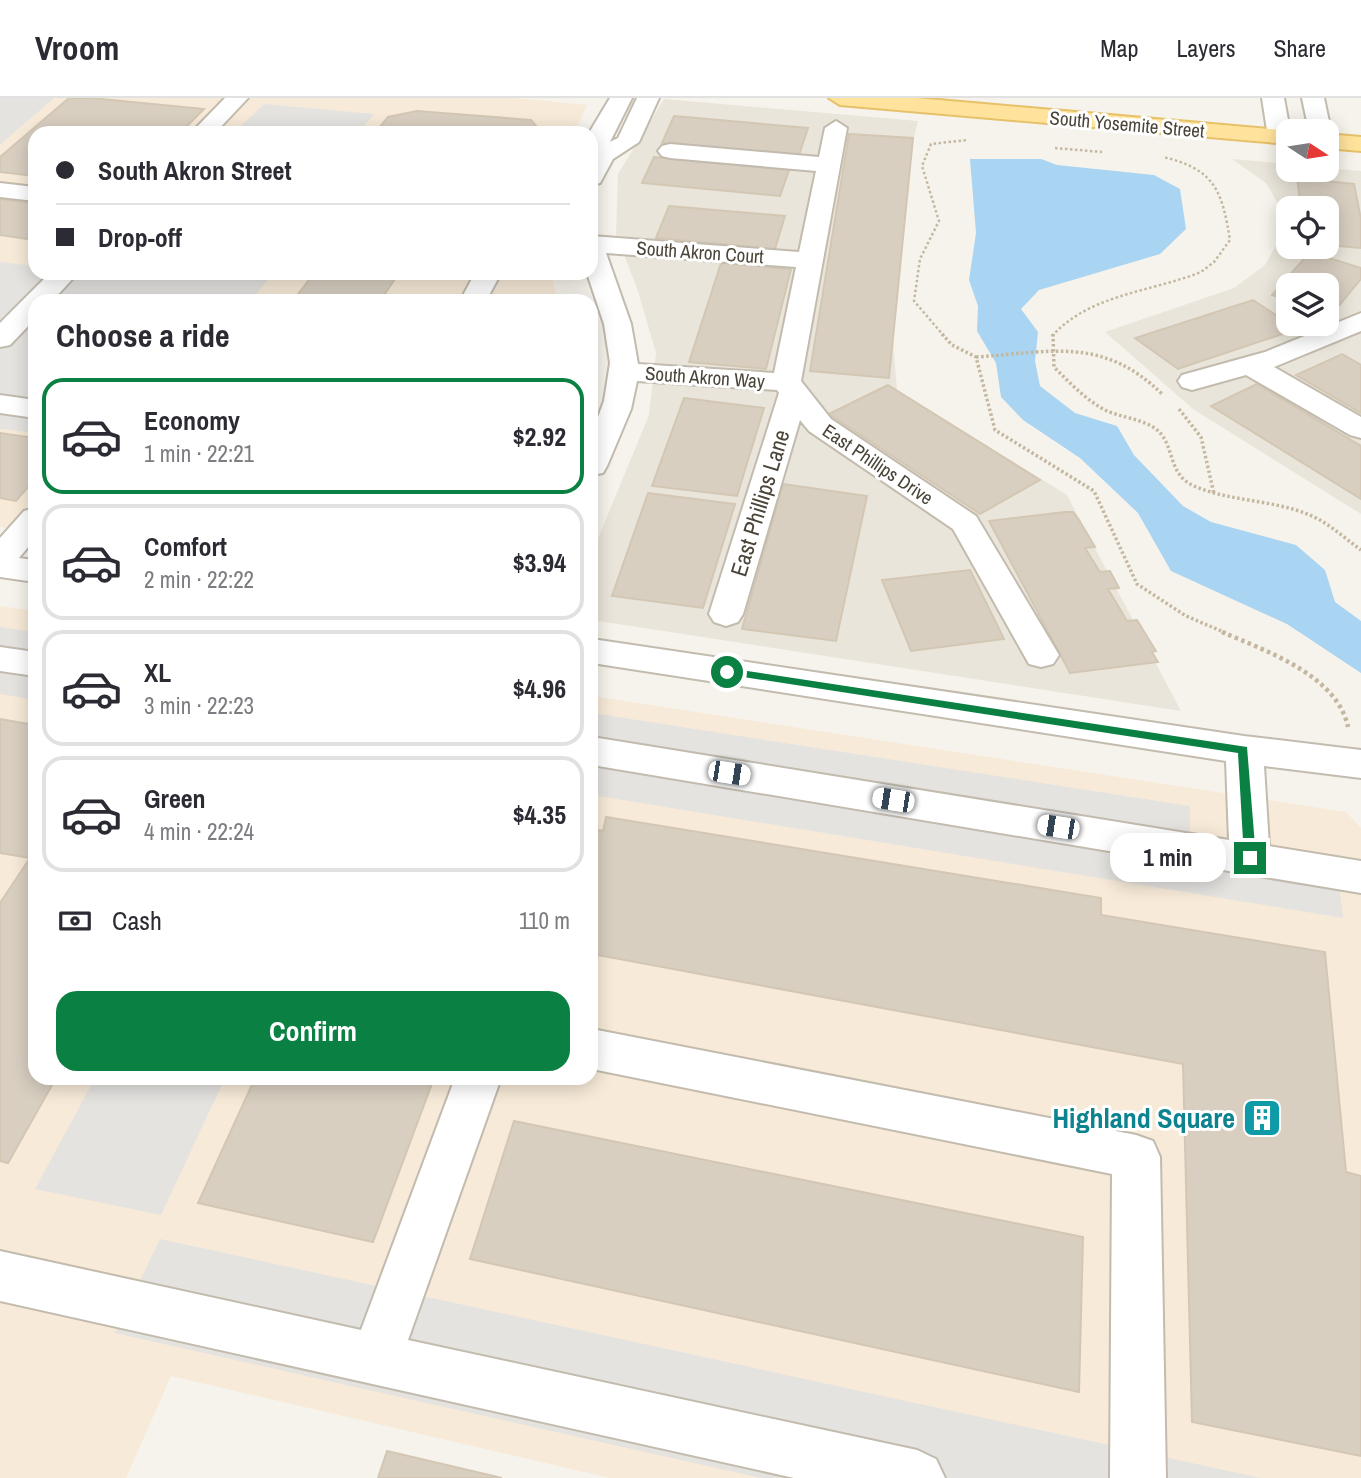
<!DOCTYPE html>
<meta charset="utf-8">
<style>
:root{--surface:#fff;--page:#f7f7f7;--text:#2b2b33;--muted:#7c7c81;--line:#e1e1e2;--accent:#0b8043}
body{margin:0;font-family:"Archivo Narrow",sans-serif;background:var(--page);color:var(--text);height:100vh;display:flex;flex-direction:column;font-size:26px;white-space:nowrap}
*{box-sizing:border-box;margin:0}
p{font-size:23px;color:var(--muted)}
.icon{flex:none;width:38px;height:38px;fill:none;stroke:currentColor;stroke-width:2;stroke-linecap:round;stroke-linejoin:round}
.map{position:relative;flex:1;overflow:hidden}
.panel{position:absolute;left:28px;top:196px;width:570px;height:791px;display:flex;flex-direction:column;background:var(--surface);border-radius:21px;box-shadow:0 4px 18px #0003}
.panel>*{flex:none}
.hud{position:absolute;left:28px;top:28px;width:570px;height:154px;border-radius:21px;box-shadow:0 4px 18px #0003;display:grid;align-content:center;height:154px;padding:0 28px;background:var(--surface)}
.needle{width:46px;rotate:102deg}
.buttons{position:absolute;left:1276px;top:21px;display:grid;gap:14px}
.buttons a{display:grid;place-items:center;width:63px;height:63px;border-radius:14px;background:var(--surface);box-shadow:0 4px 18px #0003;font-size:35px}
.end{position:absolute;width:32px;height:32px;margin:-16px;border:9px solid #0b8043;background:#fff;box-shadow:0 0 0 4px #fff}
.from{border-radius:50%}
.bubble{position:absolute;height:49px;border-radius:21px;background:var(--surface);box-shadow:0 4px 18px #0003;font-size:23px;font-weight:700;line-height:49px;text-align:center}
.car{position:absolute;width:21px;height:42px;margin:-21px -10px;border-radius:9px;box-shadow:0 0 5px 2px #0007;background:linear-gradient(#fff 24%,#345 0 40%,#fff 0 76%,#345 0 86%,#fff 0)}
.hud b{display:flex;align-items:center;gap:24px;height:66px;font-size:26px}
.hud b+b{border-top:2px solid var(--line)}
.hud i{width:18px;height:18px;background:var(--text)}
ul{padding:0;list-style:none}
li{display:flex;align-items:center;gap:21px;height:116px;margin:0 14px 10px;padding:0 14px;border:4px solid var(--line);border-radius:21px}
li div{flex:1}
li b{display:block;font-size:26px}
li em{font-style:normal;font-weight:700}
li.selected{border-color:var(--accent)}
li>.icon{width:63px;height:63px;stroke-width:1.5}
h2{padding:0 28px;font-size:32px;line-height:84px}
.pay{display:flex;align-items:center;gap:18px;height:77px;padding:0 28px;font-size:26px}
.pay p{margin-inline-start:auto}
.primary-button{display:flex;gap:14px;margin-top:auto;padding:14px 28px}
.primary-button a{flex:1;height:80px;border-radius:21px;background:var(--accent);color:#fff;font-size:28px;font-weight:700;line-height:80px;text-align:center}
header{display:flex;align-items:center;gap:42px;box-sizing:border-box;height:98px;padding:0 35px;background:var(--surface);border-bottom:2px solid var(--line)}
header strong{font-size:33px}
nav{display:flex;gap:38px;margin-inline-start:auto;font-size:24px}
.map>svg:first-child{display:block}
.residential{fill:#eae5da;fill-rule:evenodd}
.commercial{fill:#f7ead8}
.parking{fill:#e5e3e0}
.water{fill:#a9d4f2}
.building{fill:#d8cfc1;stroke:#d3c7b4;stroke-width:2}
.lines{fill:none;stroke-linecap:round;stroke-linejoin:round}
.minor-casing{stroke:#c2bbae;stroke-width:4}
.major-casing{stroke:#e6c16a;stroke-width:4}
.path-far2{stroke:#c4b79f;stroke-width:2.5;stroke-dasharray:2.5 2.5;stroke-linecap:butt}
.path-far1{stroke:#c4b79f;stroke-width:3.5;stroke-dasharray:2.5 2.5;stroke-linecap:butt}
.path{stroke:#c4b79f;stroke-width:4.5;stroke-dasharray:3.5 3.5;stroke-linecap:butt}
.minor{fill:#fff;fill-rule:evenodd}
.major{fill:#ffe39c;fill-rule:evenodd}
.route{fill:#0b8043}
.labels{text-anchor:middle;stroke-width:6;stroke-linejoin:round;paint-order:stroke}
.far-street-label{font-size:19px;fill:#4b4439;stroke:#fff}
.street-label{font-size:23px;fill:#4b4439;stroke:#fff}
.near-culture-label{font-size:28px;font-weight:bold;fill:#0d838f;stroke:#fff;text-anchor:end}
</style>
<header>
<strong>Vroom</strong>
<nav><a>Map</a><a>Layers</a><a>Share</a></nav>
</header>
<div class="map">
<svg width="1361" height="1380" viewBox="0 0 1361 1380">
<rect width="100%" height="100%" fill="#f6f3ec"/>
<path class="residential" d="M 664,1 L 918,23 L 905,76 L 891,221 L 897,292 L 1067,397 L 1181,613 L 592,522 L 592,455 L 649,317 L 656,255 L 638,193 L 616,136 L 618,76 Z
M 1232,61 L 1288,66 L 1288,72 L 1327,70 L 1361,73 L 1361,416 L 1193,311 L 1105,234 L 1234,190 L 1265,167 L 1279,142 L 1282,112 L 1266,85 ZM 1288,110 L 1326,110 L 1326,149 L 1288,149 ZM 1288,187 L 1326,187 L 1326,226 L 1288,226 Z"/>
<path class="commercial" d="M 0,0 L 514,0 L 587,7 L 574,35 L 35,35 L 35,175 L 551,175 L 558,203 L 35,203 L 35,434 L 0,429 Z
M 0,508 L 35,513 L 35,980 L 592,980 L 592,598 L 1346,714 L 1361,730 L 1361,1380 L 610,1380 L 171,1278 L 126,1380 L 0,1380 Z"/>
<path class="parking" d="M 0,0 L 54,0 L 0,47 Z
M 264,6 L 374,16 L 358,35 L 234,35 Z
M 0,164 L 35,168 L 35,175 L 273,175 L 251,203 L 35,203 L 35,335 L 0,331 Z
M 0,529 L 35,534 L 35,602 L 0,596 Z
M 592,615 L 1190,708 L 1190,735 L 1336,758 L 1343,820 L 592,697 Z
M 95,980 L 225,980 L 161,1117 L 35,1091 Z
M 160,1141 L 1261,1380 L 761,1380 L 115,1235 Z"/>
<path class="water" d="M 970,61 L 1041,61 L 1057,67 L 1154,77 L 1180,91 L 1186,131 L 1160,156 L 1039,192 L 1021,211 L 1038,234 L 1035,263 L 1040,288 L 1075,315 L 1117,328 L 1134,357 L 1183,408 L 1211,424 L 1296,447 L 1325,472 L 1335,504 L 1361,523 L 1361,575 L 1287,526 L 1171,473 L 1138,415 L 1080,360 L 1023,322 L 1001,299 L 996,265 L 977,233 L 978,208 L 969,182 L 976,135 Z"/>
<path class="building" d="M 69,0 L 91,0 L 204,11 L 180,35 L 35,35 L 35,78 L 0,74 L 0,59 Z
M 417,13 L 531,22 L 542,35 L 375,35 L 388,19 Z
M 674,18 L 808,30 L 799,57 L 662,45 Z
M 849,36 L 913,40 L 889,280 L 810,273 Z
M 654,59 L 789,72 L 780,98 L 642,85 Z
M 1297,80 L 1354,86 L 1361,121 L 1361,150 L 1326,147 L 1326,110 L 1301,110 Z
M 0,101 L 35,105 L 35,142 L 0,137 Z
M 669,108 L 785,118 L 775,151 L 656,140 Z
M 1310,154 L 1361,170 L 1361,181 L 1332,216 L 1326,214 L 1326,187 L 1288,187 L 1288,202 L 1272,197 Z
M 721,165 L 791,171 L 766,271 L 689,264 Z
M 314,175 L 399,175 L 380,203 L 293,203 Z
M 1253,202 L 1297,231 L 1178,271 L 1135,240 Z
M 1342,256 L 1361,267 L 1361,315 L 1296,277 Z
M 1257,286 L 1361,348 L 1361,401 L 1211,308 Z
M 888,287 L 1040,382 L 980,416 L 829,316 Z
M 684,300 L 764,310 L 737,398 L 652,388 Z
M 0,335 L 35,340 L 35,381 L 16,403 L 0,400 Z
M 783,386 L 867,398 L 836,543 L 742,531 Z
M 648,395 L 735,406 L 703,510 L 612,498 Z
M 1065,414 L 1073,414 L 1079,422 L 1095,449 L 1085,450 L 1100,474 L 1110,473 L 1119,490 L 1108,491 L 1127,523 L 1137,522 L 1156,553 L 1152,554 L 1158,564 L 1070,575 L 989,423 Z
M 970,472 L 1004,541 L 911,553 L 882,482 Z
M 0,621 L 35,627 L 33,641 L 35,642 L 35,980 L 56,980 L 8,1065 L 0,1063 L 0,805 L 30,760 L 0,755 Z
M 606,719 L 1101,800 L 1101,817 L 1325,854 L 1346,1074 L 1361,1078 L 1361,1358 L 1192,1324 L 1183,966 L 592,856 L 592,731 L 603,733 Z
M 255,980 L 434,980 L 373,1144 L 198,1105 Z
M 514,1023 L 1083,1139 L 1079,1294 L 470,1161 Z
M 387,1353 L 502,1380 L 378,1380 Z"/>
<g class="lines">
<g class="minor-casing">
<path id="minor" d="M 225,0 L 248,0 L 215,35 L 191,35 Z
M 610,0 L 632,0 L 610,44 L 618,40 L 637,0 L 659,0 L 639,44 L 613,61 L 600,85 L 592,87 L 589,35 Z
M 1262,0 L 1284,0 L 1290,33 L 1287,44 L 1271,44 L 1268,39 Z
M 1302,0 L 1324,0 L 1331,33 L 1328,38 L 1326,33 L 1309,33 Z
M 836,23 L 847,30 L 801,283 L 831,321 L 976,418 L 1059,557 L 1053,566 L 1041,569 L 1029,566 L 953,431 L 809,333 L 800,322 L 743,516 L 738,524 L 726,528 L 714,524 L 709,516 L 779,295 L 777,292 L 637,283 L 631,311 L 607,368 L 603,375 L 592,377 L 592,335 L 604,303 L 610,265 L 604,226 L 587,175 L 592,175 L 592,138 L 799,154 L 816,73 L 670,60 L 662,58 L 658,53 L 662,48 L 670,46 L 819,59 L 825,30 ZM 606,155 L 796,169 L 774,275 L 638,266 L 631,226 Z
M 0,85 L 35,89 L 35,103 L 0,99 Z
M 50,175 L 78,175 L 52,203 L 35,203 L 35,221 L 10,247 L 0,249 L 0,225 Z
M 475,175 L 501,175 L 486,203 L 460,203 Z
M 1361,215 L 1361,233 L 1274,269 L 1361,319 L 1361,340 L 1350,337 L 1246,277 L 1192,292 L 1182,289 L 1178,283 L 1182,277 L 1265,254 Z
M 0,297 L 35,302 L 35,320 L 0,315 Z
M 35,410 L 35,441 L 19,460 L 35,462 L 35,484 L 0,479 L 0,440 L 24,413 Z
M 592,541 L 1244,638 L 1361,652 L 1361,680 L 1264,668 L 1269,748 L 1361,763 L 1361,795 L 592,667 L 592,639 L 1229,742 L 1226,663 L 592,565 Z
M 0,549 L 35,554 L 35,578 L 0,573 Z
M 592,931 L 1136,1037 L 1153,1043 L 1160,1059 L 1166,1380 L 1110,1380 L 1112,1076 L 592,971 Z
M 455,980 L 501,980 L 408,1242 L 917,1352 L 936,1361 L 945,1380 L 794,1380 L 0,1203 L 0,1153 L 361,1232 Z"/>
</g>
<g class="major-casing">
<path id="major" d="M 829,0 L 916,0 L 1293,33 L 1288,33 L 1288,46 L 840,7 Z
M 1326,36 L 1361,39 L 1361,53 L 1326,50 Z"/>
</g>
<path class="path-far2" d="M 1055,50 L 1102,54
M 944,238 L 914,203 L 920,161 L 939,123 L 922,68 L 931,46 L 967,42
M 1052,238 C 1090,196 1151,194 1201,174 L 1214,164 L 1230,142 C 1222,93 1215,71 1163,59"/>
<path class="path-far1" d="M 942,236 L 952,247 L 976,259 L 995,332 L 1094,393 L 1137,486 L 1186,518 L 1226,535
M 1053,236 L 1054,269 C 1069,284 1084,300 1103,311 C 1118,319 1138,320 1153,329 C 1177,344 1165,375 1194,388 C 1233,405 1280,401 1318,421 C 1333,429 1347,442 1361,452
M 976,259 C 1051,254 1103,238 1162,296
M 1179,311 L 1201,339 L 1214,396"/>
<path class="path" d="M 1222,534 C 1266,553 1337,577 1348,629"/>
<use href="#minor" class="minor"/>
<use href="#major" class="major"/>
</g>
<path class="route" d="M 727,570 L 1247,649 L 1256,760 L 1250,765 L 1244,760 L 1238,655 L 724,576 L 724,571 Z"/>
<defs>
<g id="building-square" transform="scale(2.0125)"><rect x="-9" y="-9" width="18" height="18" rx="4" fill="#0f9aa8" stroke="#fff"/><path d="M-4-6H4V6H1V3H-1V6H-4ZM-2.5-4.3h1.7v1.8h-1.7ZM.8-4.3h1.7v1.8H.8ZM-2.5-1h1.7V.8h-1.7ZM.8-1h1.7V.8H.8Z" fill="#fff"/></g>
</defs>
<g fill-rule="evenodd">
<use href="#building-square" x="1262" y="1020"/>
</g>
<g class="labels">
<g class="far-street-label">
<text transform="translate(1127 26) rotate(5)" y="7">South Yosemite Street</text>
<text transform="translate(700 154) rotate(4)" y="7">South Akron Court</text>
<text transform="translate(705 279) rotate(4)" y="7">South Akron Way</text>
<text transform="translate(878 366) rotate(34)" y="7">East Phillips Drive</text>
</g>
<g class="street-label">
<text transform="translate(760 405) rotate(-73)" y="8">East Phillips Lane</text>
</g>
<g class="near-culture-label">
<text x="1235" y="1030">Highland Square</text>
</g>
</g>
</svg>
<div class="buttons">
<a><svg class="needle" viewBox="-14 -14 28 28"><path d="M0-13l5 13h-10z" fill="#e53935"/><path d="M0 13l5-13h-10z" fill="#7c7c81"/></svg></a>
<a><svg class="icon" aria-label="locate" viewBox="0 0 24 24"><circle cx="12" cy="12" r="6"/><path d="M12 2v4M12 18v4M2 12h4M18 12h4"/></svg></a>
<a><svg class="icon" aria-label="layers" viewBox="0 0 24 24"><path d="M12 4l9 5-9 5-9-5zM3 14l9 5 9-5"/></svg></a>
</div>
<i class="end from" style="left:727px;top:574px"></i>
<i class="end" style="left:1250px;top:760px"></i>
<div class="bubble" style="left:1110px;top:735px;width:116px">1 min</div>
<i class="car" style="left:729px;top:675px;rotate:99deg"></i>
<i class="car" style="left:893px;top:702px;rotate:279deg"></i>
<i class="car" style="left:1058px;top:729px;rotate:279deg"></i>
<div class="hud">
<b><i class="from"></i>South Akron Street</b>
<b><i></i>Drop-off</b>
</div>
<section class="panel">
<h2>Choose a ride</h2>
<ul>
<li class="selected"><svg class="icon" aria-label="car" viewBox="0 0 24 24"><path d="M5 17H2v-5l4-1 3-4h7l3 4 3 1v5h-3M9 17h6M6 11h13"/><circle cx="7" cy="17" r="2"/><circle cx="17" cy="17" r="2"/></svg><div><b>Economy</b><p>1 min · 22:21</p></div><em>$2.92</em></li>
<li><svg class="icon" aria-label="car" viewBox="0 0 24 24"><path d="M5 17H2v-5l4-1 3-4h7l3 4 3 1v5h-3M9 17h6M6 11h13"/><circle cx="7" cy="17" r="2"/><circle cx="17" cy="17" r="2"/></svg><div><b>Comfort</b><p>2 min · 22:22</p></div><em>$3.94</em></li>
<li><svg class="icon" aria-label="car" viewBox="0 0 24 24"><path d="M5 17H2v-5l4-1 3-4h7l3 4 3 1v5h-3M9 17h6M6 11h13"/><circle cx="7" cy="17" r="2"/><circle cx="17" cy="17" r="2"/></svg><div><b>XL</b><p>3 min · 22:23</p></div><em>$4.96</em></li>
<li><svg class="icon" aria-label="car" viewBox="0 0 24 24"><path d="M5 17H2v-5l4-1 3-4h7l3 4 3 1v5h-3M9 17h6M6 11h13"/><circle cx="7" cy="17" r="2"/><circle cx="17" cy="17" r="2"/></svg><div><b>Green</b><p>4 min · 22:24</p></div><em>$4.35</em></li>
</ul>
<div class="pay"><svg class="icon" aria-label="cash" viewBox="0 0 24 24"><path d="M3 7h18v10H3z"/><circle cx="12" cy="12" r="2"/></svg>Cash<p>110 m</p></div>
<div class="primary-button"><a>Confirm</a></div>
</section>
</div>
